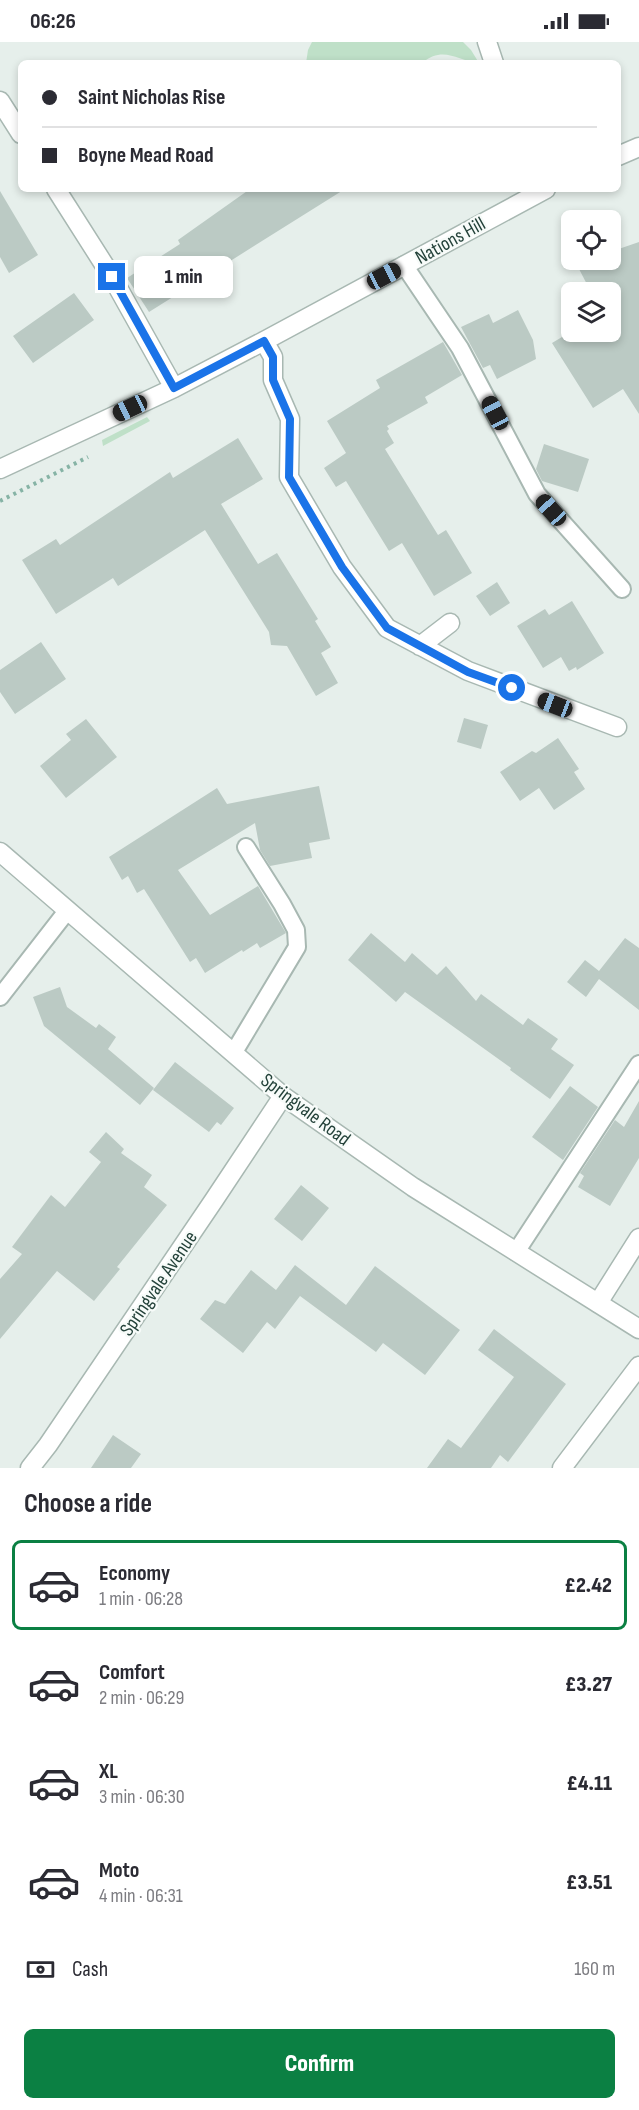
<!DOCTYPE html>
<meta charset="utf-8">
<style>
:root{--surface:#fff;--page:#f7f7f7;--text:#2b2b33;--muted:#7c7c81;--line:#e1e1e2;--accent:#0b8043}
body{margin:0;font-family:"Sofia Sans Condensed",sans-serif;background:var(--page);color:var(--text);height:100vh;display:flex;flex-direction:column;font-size:22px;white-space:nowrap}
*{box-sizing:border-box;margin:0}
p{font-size:20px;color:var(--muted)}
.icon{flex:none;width:33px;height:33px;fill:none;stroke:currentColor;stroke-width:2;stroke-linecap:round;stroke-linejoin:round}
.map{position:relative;height:1426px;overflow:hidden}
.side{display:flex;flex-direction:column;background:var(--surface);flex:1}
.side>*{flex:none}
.guide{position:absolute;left:18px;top:18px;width:603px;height:132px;border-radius:9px;box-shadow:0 3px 9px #0003;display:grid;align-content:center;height:132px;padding:0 24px;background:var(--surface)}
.controls{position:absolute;left:561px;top:168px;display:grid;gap:12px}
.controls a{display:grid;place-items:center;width:60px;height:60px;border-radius:9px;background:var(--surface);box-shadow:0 3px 9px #0003;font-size:30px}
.end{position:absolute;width:27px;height:27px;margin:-14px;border:8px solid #1a73e8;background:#fff;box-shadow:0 0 0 3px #fff}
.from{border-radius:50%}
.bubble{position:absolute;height:42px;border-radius:9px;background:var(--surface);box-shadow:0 3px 9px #0003;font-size:20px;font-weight:800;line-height:42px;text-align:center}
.car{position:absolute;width:18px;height:36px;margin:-18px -9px;border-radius:8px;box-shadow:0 0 4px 2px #0007;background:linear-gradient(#222 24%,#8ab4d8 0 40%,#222 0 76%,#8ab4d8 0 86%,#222 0)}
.guide b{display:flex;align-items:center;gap:21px;height:57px;font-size:22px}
.guide b+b{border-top:2px solid var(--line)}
.guide i{width:15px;height:15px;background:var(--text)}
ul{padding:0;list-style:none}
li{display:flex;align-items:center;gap:18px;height:90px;margin:0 12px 9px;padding:0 12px;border:3px solid transparent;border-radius:9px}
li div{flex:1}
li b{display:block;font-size:22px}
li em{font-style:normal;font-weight:800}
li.selected{border-color:var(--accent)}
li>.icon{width:54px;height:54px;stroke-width:1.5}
h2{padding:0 24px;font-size:27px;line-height:72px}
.pay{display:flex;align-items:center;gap:15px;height:66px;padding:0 24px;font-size:22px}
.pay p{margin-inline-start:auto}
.primary-button{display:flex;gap:12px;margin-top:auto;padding:12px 24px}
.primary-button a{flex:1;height:69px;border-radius:9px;background:var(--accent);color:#fff;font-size:24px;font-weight:800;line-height:69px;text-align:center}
.status{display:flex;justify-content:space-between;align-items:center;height:42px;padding:0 30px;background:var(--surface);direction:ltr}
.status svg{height:16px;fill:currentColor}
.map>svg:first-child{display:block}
.green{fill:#bfe0c8}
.building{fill:#bbcac4}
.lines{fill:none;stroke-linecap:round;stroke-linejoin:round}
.service-casing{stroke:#a8b8b2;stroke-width:20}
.minor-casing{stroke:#a8b8b2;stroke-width:21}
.tertiary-casing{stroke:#a8b8b2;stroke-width:21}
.path{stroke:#86b3a5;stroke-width:4;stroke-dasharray:3 4.5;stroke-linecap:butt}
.service{stroke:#fff;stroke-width:16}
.minor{stroke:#fff;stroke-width:18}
.tertiary{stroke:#fff;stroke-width:18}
.route{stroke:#1a73e8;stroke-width:8}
.labels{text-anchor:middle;stroke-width:4.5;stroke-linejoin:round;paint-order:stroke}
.street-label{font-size:20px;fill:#24423a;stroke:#f7fbf9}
</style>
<div class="status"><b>06:26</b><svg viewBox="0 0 49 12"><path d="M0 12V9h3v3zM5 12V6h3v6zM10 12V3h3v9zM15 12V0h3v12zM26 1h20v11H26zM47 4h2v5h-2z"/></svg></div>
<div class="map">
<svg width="639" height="1426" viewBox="0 0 639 1426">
<rect width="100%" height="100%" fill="#e6efeb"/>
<path class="green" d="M 312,0 L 463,0 L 471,8 L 479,21 C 457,19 444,3 422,21 L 306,21 L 308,8 Z
M 147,375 L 150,379 L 103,404 L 102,398 Z"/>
<path class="building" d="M 250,147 L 345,147 L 149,270 L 127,236 L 180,202 L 178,198 Z
M 0,149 L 38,213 L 9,231 L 0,215 Z
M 639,200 L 639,372 L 623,347 L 593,366 L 552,301 L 572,289 L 610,290 L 610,250 L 591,250 L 579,227 L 597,218 L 610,218 L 610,210 Z
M 74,251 L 94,278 L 33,321 L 13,294 Z
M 518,268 L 533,298 L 536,317 L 497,337 L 490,323 L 483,326 L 461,285 L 489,272 L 493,281 Z
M 443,300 L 462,333 L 425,355 L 428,361 L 387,384 L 389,387 L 387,389 L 394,401 L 385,407 L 438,493 L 446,488 L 472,531 L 434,554 L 402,501 L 389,509 L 346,439 L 336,445 L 324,426 L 346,411 L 327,379 L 380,346 L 376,338 Z
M 238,396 L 263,437 L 221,462 L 258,522 L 277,511 L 318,577 L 315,579 L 331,605 L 321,611 L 338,641 L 316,654 L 287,604 L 271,603 L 269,590 L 205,488 L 118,544 L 113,536 L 56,572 L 22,518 L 56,497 L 60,503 L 170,430 L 173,436 Z
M 544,402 L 589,417 L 578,450 L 542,439 L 536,427 Z
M 497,540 L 510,561 L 490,574 L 476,554 Z
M 572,559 L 604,611 L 577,628 L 576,625 L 569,629 L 561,615 L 543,626 L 517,584 L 545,567 L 549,573 Z
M 41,600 L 66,637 L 15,672 L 0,650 L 0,628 Z
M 464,676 L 488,683 L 481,707 L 457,700 Z
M 86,677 L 117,715 L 66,756 L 40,724 L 71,698 L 66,692 Z
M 558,696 L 579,727 L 574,730 L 585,747 L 554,768 L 539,746 L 520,759 L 500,730 L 532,709 L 536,711 Z
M 319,744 L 330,797 L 309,801 L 312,816 L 270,824 L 260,808 L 255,781 L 178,828 L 210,873 L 258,844 L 286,891 L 260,906 L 257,901 L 243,910 L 242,908 L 205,931 L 196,916 L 190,920 L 144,847 L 137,851 L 128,834 L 122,838 L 109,815 L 217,746 L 227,762 Z
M 371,891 L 405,920 L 412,911 L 437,933 L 446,924 L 476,959 L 481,952 L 523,983 L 528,976 L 558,997 L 551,1007 L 574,1023 L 550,1057 L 510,1028 L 511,1026 L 405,950 L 396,960 L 348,918 Z
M 625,896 L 639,906 L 639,968 L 599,937 L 586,955 L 567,940 L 585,918 L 599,929 Z
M 60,945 L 67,965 L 96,986 L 99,982 L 116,995 L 108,1007 L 154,1046 L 140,1063 L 44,984 L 33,955 Z
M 175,1020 L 234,1066 L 221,1083 L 217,1080 L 209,1090 L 153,1048 Z
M 570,1044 L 598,1065 L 563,1118 L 532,1095 Z
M 639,1059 L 639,1116 L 610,1164 L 578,1145 L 584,1134 L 580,1131 L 615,1078 L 624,1085 Z
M 106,1090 L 124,1107 L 121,1111 L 152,1133 L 144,1145 L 167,1163 L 117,1225 L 120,1227 L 94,1259 L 57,1229 L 0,1297 L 0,1237 L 22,1212 L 12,1205 L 51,1153 L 65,1165 L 101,1120 L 89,1110 Z
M 301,1143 L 329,1166 L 302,1199 L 274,1177 Z
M 295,1223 L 346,1263 L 375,1224 L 460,1288 L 425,1333 L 383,1301 L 376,1310 L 300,1254 L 275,1287 L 267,1280 L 243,1311 L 200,1277 L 215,1258 L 225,1262 L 251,1228 L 276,1248 Z
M 494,1287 L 566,1342 L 508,1420 L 500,1413 L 491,1426 L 427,1426 L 448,1397 L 461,1406 L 514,1335 L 478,1308 Z
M 113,1393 L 141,1412 L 131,1426 L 91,1426 Z"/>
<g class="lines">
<g class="service-casing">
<path id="service" d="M 404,223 L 460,306 L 537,452 L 622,547
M 0,955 L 67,869
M 234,1010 L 297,905 L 296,888 L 282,862 L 246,805
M 516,1210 L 639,1022"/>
</g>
<g class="minor-casing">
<path id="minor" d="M 487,0 L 494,21
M 0,59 L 21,92
M 618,114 L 639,105
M 56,147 L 112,235 L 174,346
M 264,299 L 273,315 L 273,338 L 290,377 L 289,435 L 342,525 L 387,586 L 468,629 L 617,685
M 0,427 L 174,346 L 264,299 L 546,147
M 420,604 L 450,581
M 598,1261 L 639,1196
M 30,1426 L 48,1403 L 214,1158 L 283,1054
M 562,1426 L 639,1324"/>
</g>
<g class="tertiary-casing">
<path id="tertiary" d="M 0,810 L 283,1054 L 413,1145 L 639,1287"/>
</g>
<path class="path" d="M 0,459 L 88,415"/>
<use href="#service" class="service"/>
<use href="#minor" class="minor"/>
<use href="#tertiary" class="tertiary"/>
</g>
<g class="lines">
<path class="route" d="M 112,235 L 174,346 L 264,299 L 273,315 L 273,338 L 290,377 L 289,435 L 342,525 L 387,586 L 468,630 L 512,646"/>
</g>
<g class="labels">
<g class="street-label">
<text transform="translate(450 198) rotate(-29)" y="7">Nations Hill</text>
<text transform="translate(306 1067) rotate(37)" y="7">Springvale Road</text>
<text transform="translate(158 1241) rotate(-56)" y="7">Springvale Avenue</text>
</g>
</g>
</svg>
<div class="controls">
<a><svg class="icon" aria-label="locate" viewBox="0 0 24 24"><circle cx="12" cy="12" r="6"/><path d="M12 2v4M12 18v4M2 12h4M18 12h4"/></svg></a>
<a><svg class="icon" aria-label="layers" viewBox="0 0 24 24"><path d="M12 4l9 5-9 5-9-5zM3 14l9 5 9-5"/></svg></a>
</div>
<i class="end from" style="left:512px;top:646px"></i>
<i class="end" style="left:112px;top:235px"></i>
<div class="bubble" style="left:134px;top:214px;width:99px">1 min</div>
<i class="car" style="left:384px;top:234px;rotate:62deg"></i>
<i class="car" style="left:130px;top:366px;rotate:245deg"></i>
<i class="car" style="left:495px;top:371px;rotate:332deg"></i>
<i class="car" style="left:551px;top:468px;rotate:318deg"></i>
<i class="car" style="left:555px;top:663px;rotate:291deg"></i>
<div class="guide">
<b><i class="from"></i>Saint Nicholas Rise</b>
<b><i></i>Boyne Mead Road</b>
</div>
</div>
<section class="side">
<h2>Choose a ride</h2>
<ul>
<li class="selected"><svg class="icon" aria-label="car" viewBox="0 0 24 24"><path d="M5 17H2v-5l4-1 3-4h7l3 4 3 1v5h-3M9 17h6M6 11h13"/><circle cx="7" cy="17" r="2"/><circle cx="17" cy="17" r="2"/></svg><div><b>Economy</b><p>1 min · 06:28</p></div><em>£2.42</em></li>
<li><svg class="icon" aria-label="car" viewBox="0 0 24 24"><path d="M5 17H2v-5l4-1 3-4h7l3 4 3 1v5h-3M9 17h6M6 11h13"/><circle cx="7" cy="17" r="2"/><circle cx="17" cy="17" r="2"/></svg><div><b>Comfort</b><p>2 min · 06:29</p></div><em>£3.27</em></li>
<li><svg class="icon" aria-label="car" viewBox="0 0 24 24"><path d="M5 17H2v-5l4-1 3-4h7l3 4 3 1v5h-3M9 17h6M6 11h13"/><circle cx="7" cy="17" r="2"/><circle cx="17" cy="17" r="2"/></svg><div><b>XL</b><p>3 min · 06:30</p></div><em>£4.11</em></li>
<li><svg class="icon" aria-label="car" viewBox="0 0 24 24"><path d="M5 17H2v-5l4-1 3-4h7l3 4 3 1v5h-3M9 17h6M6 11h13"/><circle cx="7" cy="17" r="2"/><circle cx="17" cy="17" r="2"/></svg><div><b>Moto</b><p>4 min · 06:31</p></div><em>£3.51</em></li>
</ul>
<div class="pay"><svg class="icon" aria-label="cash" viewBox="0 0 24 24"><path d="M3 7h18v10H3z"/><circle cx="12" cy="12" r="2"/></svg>Cash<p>160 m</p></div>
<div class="primary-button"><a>Confirm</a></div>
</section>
